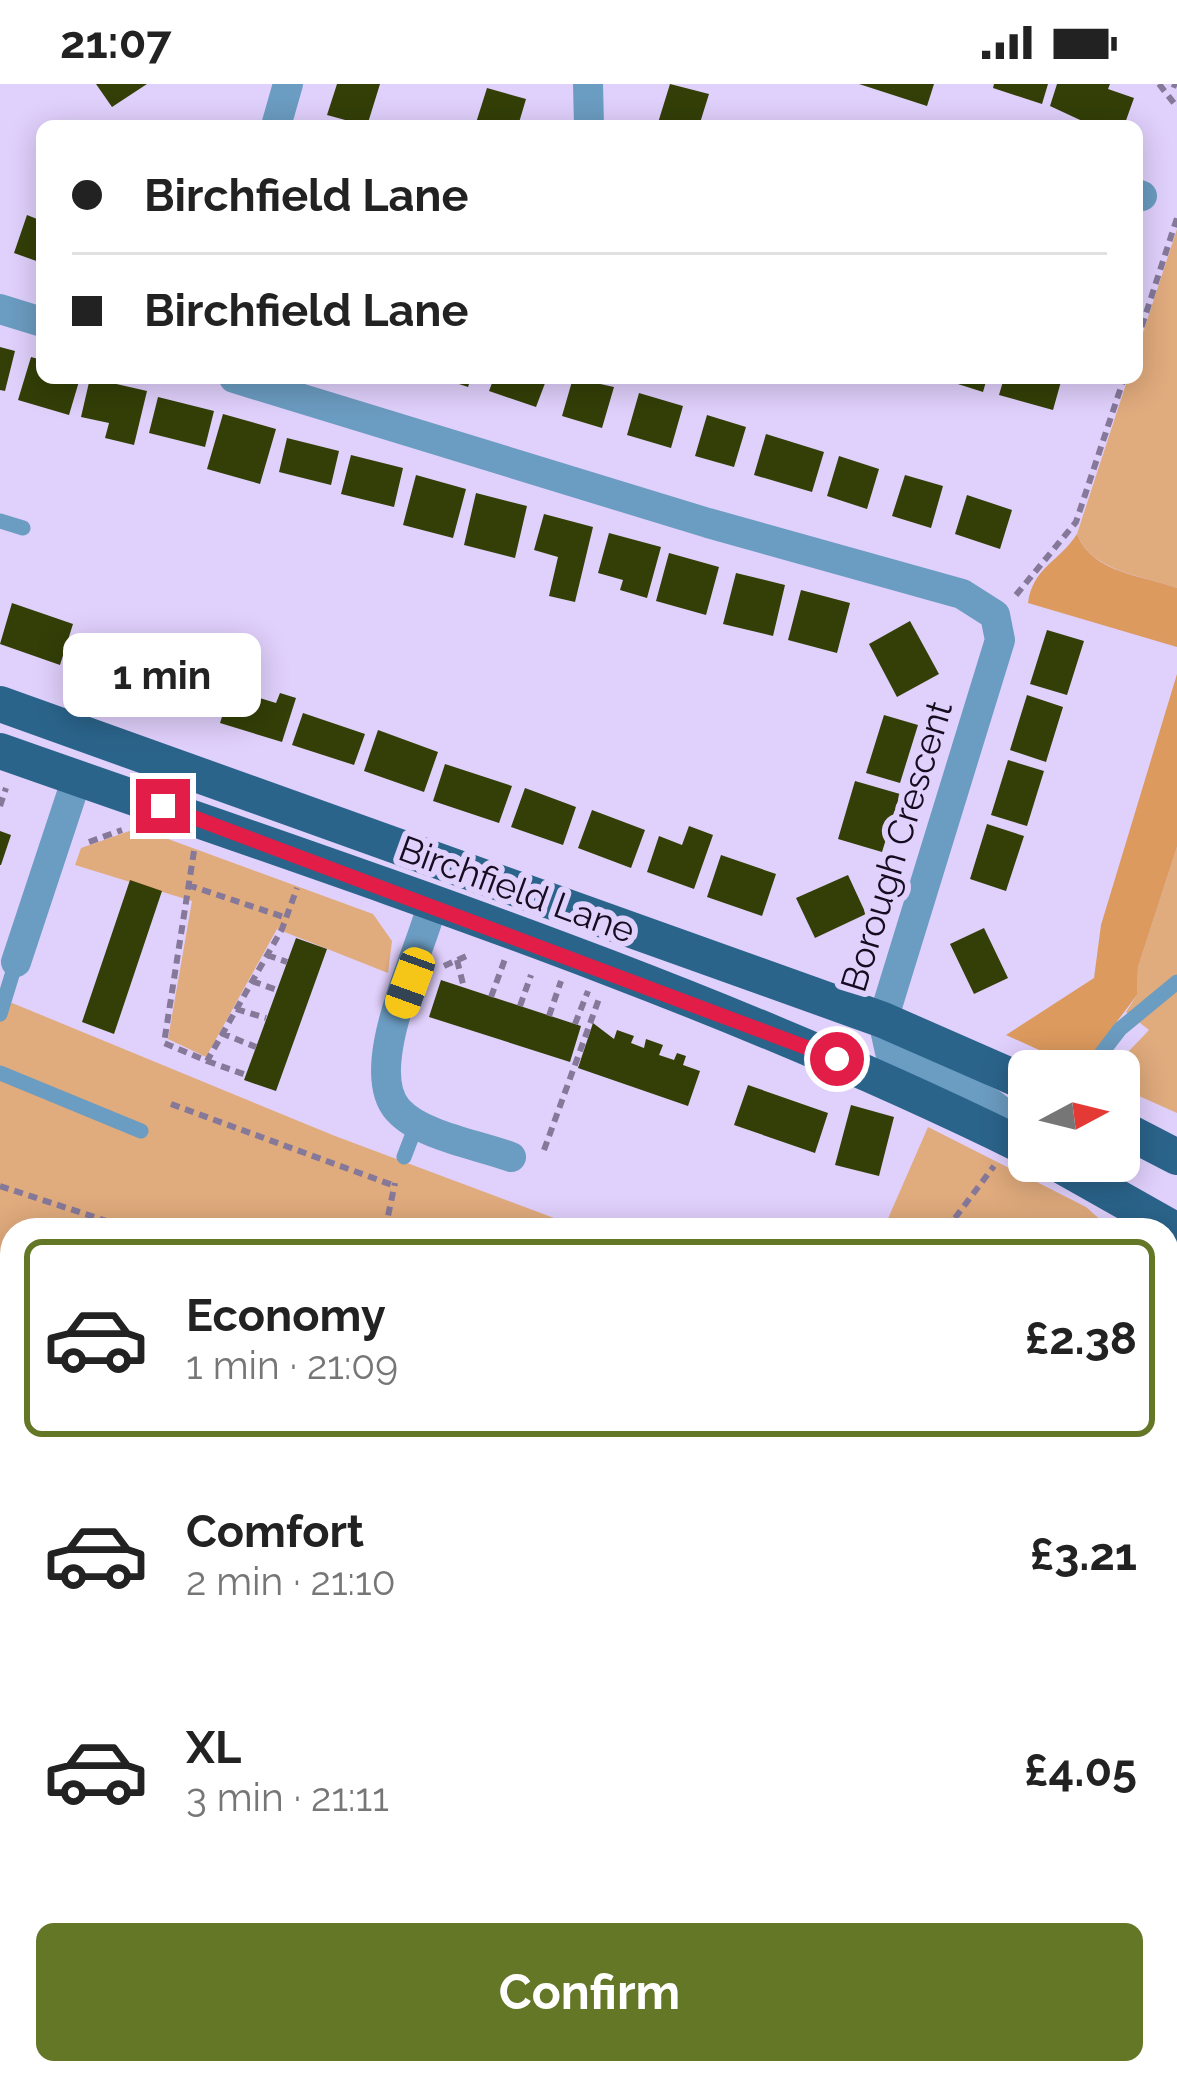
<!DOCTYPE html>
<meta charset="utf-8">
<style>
:root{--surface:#fff;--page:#f6f6f6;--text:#222;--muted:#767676;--line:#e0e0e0;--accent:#647727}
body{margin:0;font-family:Raleway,sans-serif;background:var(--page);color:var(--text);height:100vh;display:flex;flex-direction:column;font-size:45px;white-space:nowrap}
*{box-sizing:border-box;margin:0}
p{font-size:39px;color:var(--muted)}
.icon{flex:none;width:66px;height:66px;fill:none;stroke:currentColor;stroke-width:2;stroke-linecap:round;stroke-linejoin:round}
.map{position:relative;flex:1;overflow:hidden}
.side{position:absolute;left:0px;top:1134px;width:1179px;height:867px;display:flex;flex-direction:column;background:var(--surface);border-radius:36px 36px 0 0;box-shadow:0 6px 30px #0003}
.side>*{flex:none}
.banner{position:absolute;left:36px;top:36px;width:1107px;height:264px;border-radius:18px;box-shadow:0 6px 30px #0003;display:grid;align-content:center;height:264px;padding:0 36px;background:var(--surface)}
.needle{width:78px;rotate:83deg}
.controls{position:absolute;left:1008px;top:966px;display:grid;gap:24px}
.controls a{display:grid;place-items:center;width:132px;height:132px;border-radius:18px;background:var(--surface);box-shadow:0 6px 30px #0003;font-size:60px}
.end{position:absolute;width:54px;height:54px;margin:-27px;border:15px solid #e11d48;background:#fff;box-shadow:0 0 0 6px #fff}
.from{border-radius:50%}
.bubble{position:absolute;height:84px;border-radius:18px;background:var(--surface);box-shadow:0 6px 30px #0003;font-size:39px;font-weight:700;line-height:84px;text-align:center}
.car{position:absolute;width:36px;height:72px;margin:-36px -18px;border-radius:15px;box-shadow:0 0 9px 3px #0007;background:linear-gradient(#f5c518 24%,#345 0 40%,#f5c518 0 76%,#345 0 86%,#f5c518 0)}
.banner b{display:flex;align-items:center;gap:42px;height:114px;font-size:45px}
.banner b+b{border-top:3px solid var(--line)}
.banner i{width:30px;height:30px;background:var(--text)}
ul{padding:21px 0 0;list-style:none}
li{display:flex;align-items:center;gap:36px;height:198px;margin:0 24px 18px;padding:0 12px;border:6px solid transparent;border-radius:18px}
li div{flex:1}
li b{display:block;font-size:45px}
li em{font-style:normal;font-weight:700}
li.current{border-color:var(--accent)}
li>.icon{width:108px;height:108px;stroke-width:1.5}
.primary-button{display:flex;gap:24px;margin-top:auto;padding:24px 36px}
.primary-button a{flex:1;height:138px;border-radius:18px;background:var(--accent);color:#fff;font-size:48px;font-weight:700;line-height:138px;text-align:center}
.status{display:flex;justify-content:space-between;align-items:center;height:84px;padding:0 60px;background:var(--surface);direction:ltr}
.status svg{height:33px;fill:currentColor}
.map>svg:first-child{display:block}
.built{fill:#d2c0f0}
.green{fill:#e0ab7d}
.forest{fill:#dc9a5e}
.water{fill:#45bfad}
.building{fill:#333f07}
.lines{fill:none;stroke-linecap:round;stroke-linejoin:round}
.path{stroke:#857899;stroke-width:6;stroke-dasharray:9 6;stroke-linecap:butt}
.lane{stroke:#6b9cc1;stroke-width:15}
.street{stroke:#6b9cc1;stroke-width:30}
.primary{stroke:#2b648b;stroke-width:36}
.route{stroke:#e11d48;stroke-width:15}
.labels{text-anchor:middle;stroke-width:12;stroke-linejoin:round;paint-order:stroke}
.street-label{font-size:36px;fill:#140c1f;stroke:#e0d0fc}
</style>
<div class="status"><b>21:07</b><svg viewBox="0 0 49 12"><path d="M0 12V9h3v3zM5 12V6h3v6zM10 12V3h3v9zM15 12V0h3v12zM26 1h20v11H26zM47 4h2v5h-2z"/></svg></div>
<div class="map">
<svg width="1177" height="2000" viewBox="0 0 1177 2000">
<rect width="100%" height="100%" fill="#e0d0fc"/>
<path class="built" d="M 1167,1147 L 1177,1147 L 1177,2000 L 281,2000 L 290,1989 L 1167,1989 Z"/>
<path class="green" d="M 1177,145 L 1177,504 C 1141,491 1092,488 1077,450 L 1128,294 L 1137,294 L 1137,267 Z
M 138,744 L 373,830 L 392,857 L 388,889 L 277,845 L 206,973 L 168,955 L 192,817 L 75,781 L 81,764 Z
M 1177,763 L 1177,1029 L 1119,1003 L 1119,987 L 1110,987 L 1149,946 L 1126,928 L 1137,911 L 1138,883 Z
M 0,914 L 335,1052 L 586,1146 L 12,1146 L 12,1989 L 393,1989 L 385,2000 L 0,2000 Z
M 928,1043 L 1086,1123 L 1112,1146 L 883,1146 Z"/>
<path class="forest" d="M 1077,450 C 1092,489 1141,491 1177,504 L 1177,563 L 1028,519 C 1033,483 1059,478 1077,450 Z
M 1177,590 L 1177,763 L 1138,883 L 1137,911 L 1081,985 L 1006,951 L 1094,894 L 1101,841 Z
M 1167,1188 L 1177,1194 L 1173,1297 L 1167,1292 Z
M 0,1288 L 12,1290 L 12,1438 L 0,1450 Z
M 0,1644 L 12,1645 L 12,1736 L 0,1738 Z
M 0,1917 L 12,1923 L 12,1989 L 149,1989 L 139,2000 L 0,2000 Z"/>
<path class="water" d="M 279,1989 L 349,1989 L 339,2000 L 266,2000 Z"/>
<path class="building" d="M 96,0 L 147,0 L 112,23 Z
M 337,0 L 380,0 L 367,42 L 327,31 Z
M 670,0 L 709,10 L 699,42 L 657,42 Z
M 859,0 L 934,0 L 927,22 Z
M 994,0 L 1048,0 L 1042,20 L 993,4 Z
M 1057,0 L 1110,0 L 1108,5 L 1134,14 L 1124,42 L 1093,42 L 1050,22 Z
M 487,4 L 526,15 L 518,42 L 475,42 Z
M 27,131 L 42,137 L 42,179 L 14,169 Z
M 0,263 L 15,267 L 5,307 L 0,306 Z
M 31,273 L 42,276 L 42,294 L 80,294 L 69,331 L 18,316 Z
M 90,294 L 147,307 L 134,361 L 105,354 L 109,339 L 81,333 Z
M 441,294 L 471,294 L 468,303 Z
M 494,294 L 547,294 L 536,323 L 489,307 Z
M 573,294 L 614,303 L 602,344 L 562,332 Z
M 939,294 L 987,294 L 983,308 Z
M 1004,294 L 1062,294 L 1053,326 L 999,311 Z
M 639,309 L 683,322 L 671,364 L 627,351 Z
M 158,313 L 214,327 L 205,363 L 149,349 Z
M 223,330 L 276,345 L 260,400 L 207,385 Z
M 707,331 L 746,343 L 734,383 L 695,372 Z
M 766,350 L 824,368 L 812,408 L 754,391 Z
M 287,354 L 339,367 L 331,401 L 279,388 Z
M 351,371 L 403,384 L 394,423 L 341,410 Z
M 839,372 L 879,385 L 867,425 L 827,412 Z
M 416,391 L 466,405 L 453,454 L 403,441 Z
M 905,391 L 943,402 L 931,444 L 892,432 Z
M 476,409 L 527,422 L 515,474 L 464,461 Z
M 967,411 L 1012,426 L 1000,465 L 955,450 Z
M 544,430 L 593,443 L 575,518 L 549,512 L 558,473 L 534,466 Z
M 609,449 L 661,463 L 647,514 L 620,506 L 623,496 L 598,489 Z
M 669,469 L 719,483 L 706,531 L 656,517 Z
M 736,489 L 785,501 L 773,552 L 723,540 Z
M 801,506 L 850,519 L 837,569 L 788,556 Z
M 12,519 L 73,540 L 60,581 L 0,560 Z
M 910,537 L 939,590 L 897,613 L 869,560 Z
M 1047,546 L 1084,557 L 1067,611 L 1030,600 Z
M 85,551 L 147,573 L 135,607 L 73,585 Z
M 157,580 L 220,599 L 209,633 L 147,614 Z
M 231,605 L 276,619 L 280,609 L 296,614 L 282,658 L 220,639 Z
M 1027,611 L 1063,623 L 1046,678 L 1010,666 Z
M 303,629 L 365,650 L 354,681 L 292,661 Z
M 884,631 L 918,641 L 900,699 L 866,689 Z
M 378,646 L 438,668 L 424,708 L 364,687 Z
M 1008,676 L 1044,687 L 1027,742 L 991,731 Z
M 445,680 L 512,702 L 499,739 L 433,717 Z
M 855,697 L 900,710 L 882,768 L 838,755 Z
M 525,704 L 576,723 L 563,761 L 511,743 Z
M 592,726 L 645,746 L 631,784 L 578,764 Z
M 987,740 L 1024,752 L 1006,807 L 970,795 Z
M 689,742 L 713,751 L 694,805 L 647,788 L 659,752 L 682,761 Z
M 0,747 L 11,751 L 1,781 L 0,781 Z
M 721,771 L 776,790 L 762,832 L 707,813 Z
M 848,791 L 866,830 L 815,854 L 796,814 Z
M 130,796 L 162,807 L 114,950 L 82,938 Z
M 984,844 L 1008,894 L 974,910 L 950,860 Z
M 296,854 L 327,865 L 276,1007 L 244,996 Z
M 441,896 L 581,942 L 570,978 L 429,933 Z
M 593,939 L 614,955 L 617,946 L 634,952 L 631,959 L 644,964 L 646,955 L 663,961 L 659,971 L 674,976 L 677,969 L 686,972 L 683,981 L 700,987 L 688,1022 L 578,984 Z
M 748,1001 L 828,1029 L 815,1069 L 734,1041 Z
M 851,1021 L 894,1033 L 879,1092 L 835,1081 Z
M 1167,1356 L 1177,1364 L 1177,1785 L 1167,1798 Z
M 426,1989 L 447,1989 L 455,2000 L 421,2000 L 417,1995 Z
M 486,1989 L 514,1989 L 499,2000 L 471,2000 Z
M 959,1989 L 1105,1989 L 1119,2000 L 950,2000 Z"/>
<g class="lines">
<path class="path" d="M 1159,0 L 1177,23
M 1172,0 L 1177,2
M 1137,257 L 1177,134
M 1016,511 L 1076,438 L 1124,294
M 0,722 L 6,704
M 89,758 L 122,746
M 194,767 L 164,959 L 207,977 L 282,845 L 297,804
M 188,801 L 287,834
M 267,871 L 287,878
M 457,876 L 464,904
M 444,882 L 471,870
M 252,897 L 277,906
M 491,913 L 505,875
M 520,922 L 531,891
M 236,925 L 266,934
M 549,932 L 561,897
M 575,940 L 588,907
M 221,949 L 256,963
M 207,977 L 246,991
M 171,1020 L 395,1102
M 544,1066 L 600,912
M 0,1102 L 134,1146
M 385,1146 L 395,1099
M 946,1146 L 994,1082
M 0,1273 L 12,1274
M 1167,1352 L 1177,1360
M 0,1481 L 12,1468
M 0,1515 L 12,1523
M 0,1633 L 12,1634
M 1167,1815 L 1177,1803
M 0,1816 L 12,1816
M 1167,1949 L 1177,1957
M 189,2000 L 201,1989
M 350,2000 L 360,1989
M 520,2000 L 535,1989
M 836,2000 L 844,1989"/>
<path class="lane" d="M 0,437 L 23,444
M 0,930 L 16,878
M 1088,987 L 1120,945 L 1177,898
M 0,989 L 141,1047
M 404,1073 L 417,1039
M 472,1989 L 481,2000
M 629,1989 L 643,2000
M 402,2000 L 410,1989"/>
<path class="street" d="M 588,0 L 589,42
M 276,42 L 288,0
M 1137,110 L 1142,112
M 0,225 L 42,238
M 234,294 L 708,439 L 962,510 L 995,531 L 1000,556 L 883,936 L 890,968 L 992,1020 L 1029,1049
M 432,821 C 420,870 361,985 398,1026 C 421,1052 479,1061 511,1073
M 16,878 L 77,694"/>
<path class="primary" d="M 0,620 L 883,936 L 1029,1000
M 0,667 C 346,789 700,902 1029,1065
M 1119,1043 L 1177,1073
M 1053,1077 L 1177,1147"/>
</g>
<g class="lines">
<path class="route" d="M 163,722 L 837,975"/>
</g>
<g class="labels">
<g class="street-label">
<text transform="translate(896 762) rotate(-73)" y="13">Borough Crescent</text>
<text transform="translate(517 805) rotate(20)" y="13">Birchfield Lane</text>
</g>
</g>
</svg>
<div class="controls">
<a><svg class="needle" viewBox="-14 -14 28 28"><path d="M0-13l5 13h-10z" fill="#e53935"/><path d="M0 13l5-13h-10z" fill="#767676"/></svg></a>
</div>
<i class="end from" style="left:837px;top:975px"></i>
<i class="end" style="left:163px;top:722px"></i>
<div class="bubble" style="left:63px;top:549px;width:198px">1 min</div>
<i class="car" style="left:410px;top:899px;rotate:200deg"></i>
<div class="banner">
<b><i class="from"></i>Birchfield Lane</b>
<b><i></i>Birchfield Lane</b>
</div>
<section class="side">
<ul>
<li class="current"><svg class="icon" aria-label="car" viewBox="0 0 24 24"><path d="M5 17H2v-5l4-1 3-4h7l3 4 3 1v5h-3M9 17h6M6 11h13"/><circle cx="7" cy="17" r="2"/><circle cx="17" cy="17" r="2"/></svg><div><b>Economy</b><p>1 min · 21:09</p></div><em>£2.38</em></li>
<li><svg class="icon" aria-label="car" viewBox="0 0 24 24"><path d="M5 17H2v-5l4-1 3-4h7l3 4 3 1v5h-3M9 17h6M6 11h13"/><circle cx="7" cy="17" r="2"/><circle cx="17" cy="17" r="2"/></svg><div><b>Comfort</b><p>2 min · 21:10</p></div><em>£3.21</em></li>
<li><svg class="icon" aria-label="car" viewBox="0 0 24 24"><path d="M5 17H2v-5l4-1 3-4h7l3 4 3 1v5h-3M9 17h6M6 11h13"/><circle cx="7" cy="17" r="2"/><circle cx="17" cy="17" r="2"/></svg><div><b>XL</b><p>3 min · 21:11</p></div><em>£4.05</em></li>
</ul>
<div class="primary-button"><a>Confirm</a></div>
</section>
</div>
